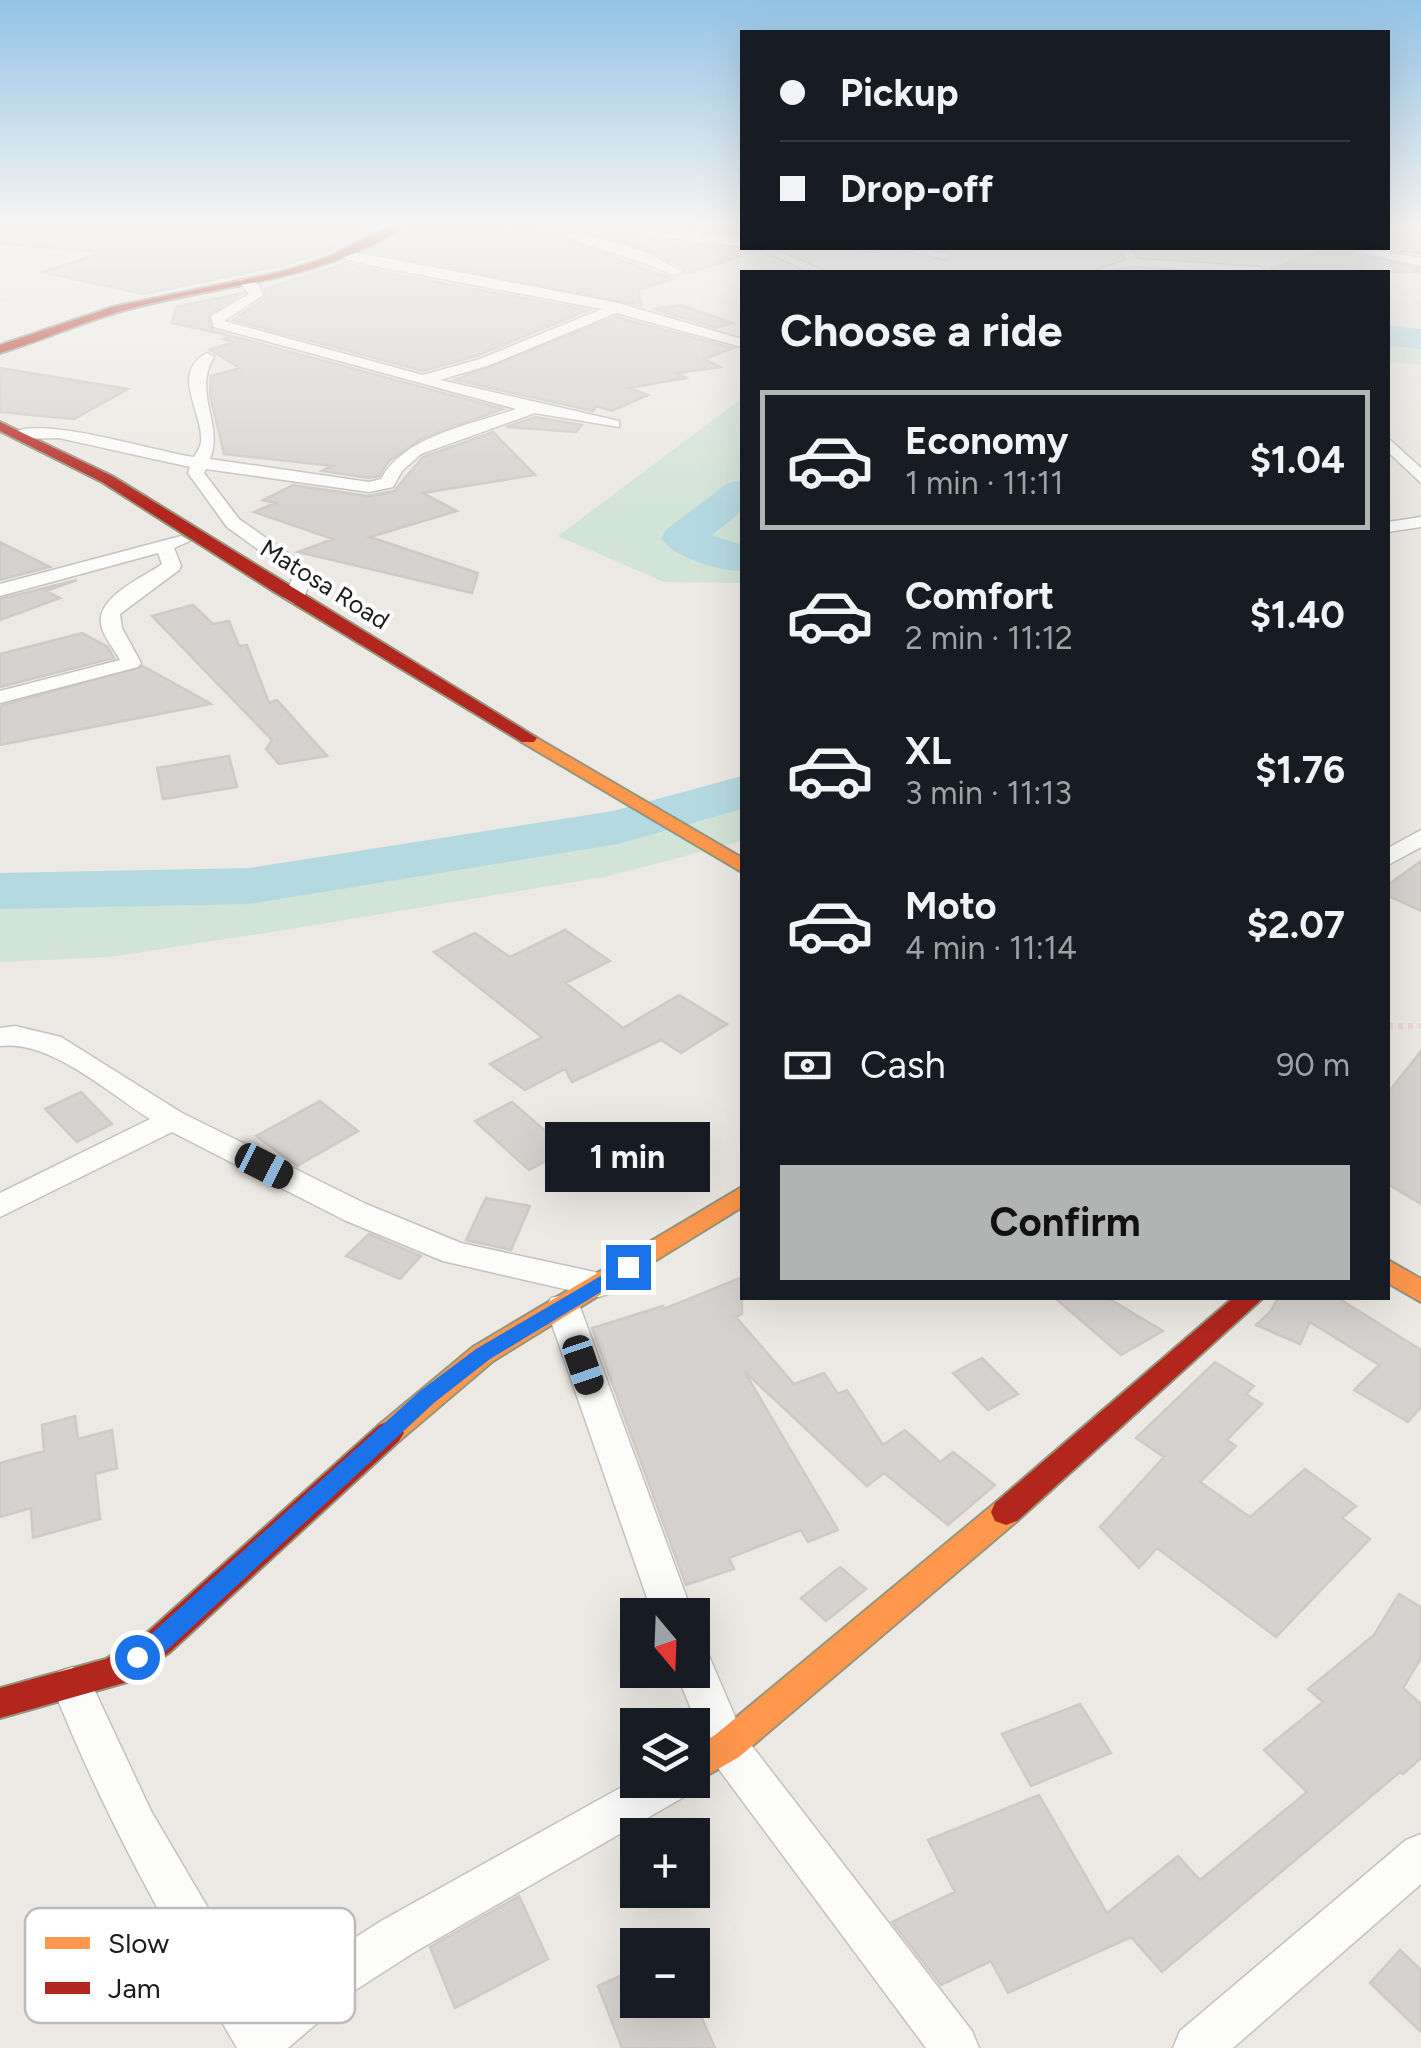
<!DOCTYPE html>
<meta charset="utf-8">
<style>
:root{--surface:#171b24;--page:#20242c;--text:#f1f3f6;--muted:#9ea1a6;--line:#363941;--accent:#b2b3b3}
body{margin:0;font-family:Figtree,sans-serif;background:var(--page);color:var(--text);height:100vh;display:flex;flex-direction:column;font-size:38px;white-space:nowrap}
*{box-sizing:border-box;margin:0}
p{font-size:32px;color:var(--muted)}
.icon{flex:none;width:55px;height:55px;fill:none;stroke:currentColor;stroke-width:2;stroke-linecap:round;stroke-linejoin:round}
.map{position:relative;flex:1;overflow:hidden}
.side{position:absolute;left:740px;top:270px;width:650px;height:1030px;display:flex;flex-direction:column;background:var(--surface);border-radius:0px;box-shadow:0 10px 40px #0002}
.side>*{flex:none}
.hud{position:absolute;left:740px;top:30px;width:650px;height:220px;border-radius:0px;box-shadow:0 10px 40px #0002;display:grid;align-content:center;height:220px;padding:0 40px;background:var(--surface)}
.needle{width:65px;rotate:161deg}
.tools{position:absolute;left:620px;top:1598px;display:grid;gap:20px}
.tools a{display:grid;place-items:center;width:90px;height:90px;border-radius:0px;background:var(--surface);box-shadow:0 10px 40px #0002;font-size:50px}
.end{position:absolute;width:45px;height:45px;margin:-22px;border:12px solid #1a73e8;background:#fff;box-shadow:0 0 0 5px #fff}
.from{border-radius:50%}
.bubble{position:absolute;height:70px;border-radius:0px;background:var(--surface);box-shadow:0 10px 40px #0002;font-size:32px;font-weight:700;line-height:70px;text-align:center}
.car{position:absolute;width:30px;height:60px;margin:-30px -15px;border-radius:12px;box-shadow:0 0 8px 2px #0007;background:linear-gradient(#222 24%,#8ab4d8 0 40%,#222 0 76%,#8ab4d8 0 86%,#222 0)}
.hud b{display:flex;align-items:center;gap:35px;height:95px;font-size:38px}
.hud b+b{border-top:2px solid var(--line)}
.hud i{width:25px;height:25px;background:var(--text)}
ul{padding:0;list-style:none}
li{display:flex;align-items:center;gap:30px;height:140px;margin:0 20px 15px;padding:0 20px;border:5px solid transparent;border-radius:0px}
li div{flex:1}
li b{display:block;font-size:38px}
li em{font-style:normal;font-weight:700}
li.current{border-color:var(--accent)}
li>.icon{width:90px;height:90px;stroke-width:1.5}
h2{padding:0 40px;font-size:45px;line-height:120px}
.pay{display:flex;align-items:center;gap:25px;height:110px;padding:0 40px;font-size:38px}
.pay p{margin-inline-start:auto}
.button{display:flex;gap:20px;margin-top:auto;padding:20px 40px}
.button a{flex:1;height:115px;border-radius:0px;background:var(--accent);color:#111;font-size:40px;font-weight:700;line-height:115px;text-align:center}
.map>svg:first-child{display:block}
.wetland{fill:#d2e3d8}
.lines{fill:none;stroke-linecap:round;stroke-linejoin:round}
.river{fill:#b5d9e1;fill-rule:evenodd}
.building{fill:#d6d2cf;stroke:#cfcac5;stroke-width:2.5}
.street-casing{stroke:#c4c2c0;stroke-width:3}
.slow-casing{stroke:#94957c;stroke-width:4}
.jam-casing{stroke:#94957c;stroke-width:4}
.path-far1{stroke:#ebd9d6;stroke-width:2.5;stroke-dasharray:2.5 2.5;stroke-linecap:butt}
.path{stroke:#ebd9d6;stroke-width:6;stroke-dasharray:5 5;stroke-linecap:butt}
.street{fill:#fcfcfb;fill-rule:evenodd}
.slow{fill:#ff974d;fill-rule:evenodd}
.jam{fill:#b3261e;fill-rule:evenodd}
.route{fill:#1a73e8}
.labels{text-anchor:middle;stroke-width:8;stroke-linejoin:round;paint-order:stroke}
.far-street-label{font-size:25px;fill:#1c1c1c;stroke:#fff}
.key{fill:#fff;stroke:#bbb;stroke-width:2.5}
.key-label{font-size:28px;fill:#1c1c1c}
</style>
<div class="map">
<svg width="1421" height="2048" viewBox="0 0 1421 2048">
<rect width="100%" height="100%" fill="#ece9e4"/>
<path class="wetland" d="M 1388,324 L 1421,330 L 1421,365 L 1388,362 Z
M 742,398 L 742,583 L 664,582 L 558,536 Z
M 742,793 L 742,841 L 605,877 L 310,926 L 110,957 L 0,962 L 0,891 L 83,880 L 372,864 Z"/>
<g class="lines">
<path class="river" d="M 1388,326 L 1421,329 L 1421,349 L 1388,346 Z
M 742,480 L 742,511 L 712,535 L 742,545 L 742,571 C 719,571 674,558 661,538 L 667,529 L 728,483 Z
M 742,776 L 742,809 L 618,844 L 249,904 L 0,909 L 0,873 L 249,868 L 613,811 Z"/>
</g>
<path class="building" d="M 0,221 L 340,221 L 368,230 L 324,253 L 279,266 L 143,294 L 42,272 L 104,252 L 0,244 Z
M 419,221 L 497,221 L 567,230 L 566,240 L 673,279 L 638,290 L 642,306 L 368,251 Z
M 614,221 L 742,221 L 742,235 L 672,224 Z
M 1421,231 L 1421,254 L 1382,248 L 1388,248 L 1388,234 Z
M 597,234 L 613,235 L 753,252 L 686,274 L 685,269 L 648,249 Z
M 1330,248 L 1421,269 L 1421,272 L 1272,272 L 1271,269 Z
M 347,263 L 367,269 L 589,310 L 479,355 L 423,371 L 233,320 L 265,298 L 265,289 Z
M 243,293 L 208,315 L 213,331 L 503,409 L 421,439 L 389,461 L 379,476 L 369,478 L 322,471 L 333,466 L 224,454 L 210,395 L 211,376 L 240,368 L 210,350 L 233,342 L 223,339 L 231,336 L 172,323 L 176,307 Z
M 681,305 L 732,323 L 716,328 L 653,309 Z
M 616,317 L 733,348 L 705,359 L 720,367 L 678,373 L 686,378 L 629,388 L 648,395 L 612,411 L 596,406 L 593,411 L 455,380 Z
M 0,368 L 128,389 L 74,419 L 0,412 Z
M 535,417 L 582,425 L 576,432 L 506,427 Z
M 493,432 L 535,475 L 423,493 L 457,511 L 370,537 L 478,573 L 472,593 L 298,552 L 333,539 L 254,512 L 275,503 L 263,500 L 293,485 L 368,496 L 394,491 L 423,457 Z
M 0,542 L 50,567 L 0,580 Z
M 77,580 L 46,591 L 60,598 L 0,620 L 0,599 Z
M 193,605 L 213,624 L 229,621 L 239,646 L 247,645 L 269,703 L 277,700 L 327,756 L 279,764 L 266,749 L 272,740 L 152,616 Z
M 82,633 L 108,647 L 114,658 L 0,687 L 0,654 Z
M 143,666 L 211,704 L 0,745 L 0,706 Z
M 229,756 L 237,787 L 163,799 L 157,768 Z
M 1421,861 L 1421,911 L 1388,896 L 1388,885 Z
M 565,930 L 610,961 L 566,983 L 623,1028 L 679,995 L 727,1024 L 681,1053 L 661,1040 L 572,1082 L 565,1069 L 525,1090 L 490,1064 L 542,1037 L 434,952 L 475,933 L 510,957 Z
M 1421,1051 L 1421,1204 L 1388,1184 L 1388,1093 Z
M 81,1092 L 112,1124 L 77,1142 L 45,1109 Z
M 320,1101 L 358,1131 L 297,1166 L 256,1136 Z
M 512,1102 L 567,1150 L 529,1170 L 475,1121 Z
M 629,1128 L 660,1158 L 614,1179 L 584,1148 Z
M 486,1198 L 530,1206 L 511,1250 L 466,1240 Z
M 369,1234 L 421,1256 L 400,1279 L 346,1256 Z
M 742,1277 L 742,1314 L 736,1317 L 794,1384 L 824,1373 L 838,1394 L 847,1390 L 883,1445 L 905,1430 L 940,1462 L 953,1452 L 995,1485 L 948,1525 L 884,1473 L 867,1486 L 744,1371 L 838,1530 L 808,1542 L 801,1530 L 729,1558 L 734,1569 L 686,1585 L 592,1328 L 663,1306 L 664,1309 Z
M 1055,1298 L 1108,1298 L 1163,1331 L 1121,1355 Z
M 1278,1298 L 1338,1298 L 1421,1350 L 1421,1407 L 1408,1422 L 1354,1390 L 1379,1365 L 1310,1322 L 1300,1344 L 1256,1325 L 1270,1312 Z
M 982,1358 L 1018,1394 L 988,1410 L 953,1373 Z
M 1215,1362 L 1254,1386 L 1246,1394 L 1262,1404 L 1227,1440 L 1236,1446 L 1200,1482 L 1250,1517 L 1305,1469 L 1356,1506 L 1342,1518 L 1370,1539 L 1276,1637 L 1157,1548 L 1139,1568 L 1100,1527 L 1164,1457 L 1136,1438 Z
M 75,1416 L 78,1439 L 112,1430 L 117,1468 L 95,1474 L 100,1519 L 33,1538 L 31,1508 L 0,1517 L 0,1463 L 44,1451 L 42,1425 Z
M 840,1567 L 866,1589 L 826,1621 L 801,1598 Z
M 1399,1594 L 1421,1607 L 1421,1658 L 1403,1688 L 1421,1704 L 1421,1758 L 1403,1774 L 1400,1772 L 1162,1972 L 1131,1937 L 1008,1993 L 991,1961 L 941,1985 L 892,1922 L 955,1892 L 928,1840 L 1039,1795 L 1107,1913 L 1178,1856 L 1200,1880 L 1307,1792 L 1264,1750 L 1323,1702 L 1308,1689 L 1374,1635 Z
M 1080,1704 L 1111,1753 L 1031,1786 L 1002,1734 Z
M 519,1896 L 548,1959 L 455,2008 L 430,1947 Z
M 1400,1950 L 1421,1970 L 1421,2032 L 1370,1983 Z
M 638,1968 L 638,2000 L 694,2000 L 715,2048 L 622,2048 L 598,1986 Z"/>
<g class="lines">
<g class="street-casing">
<path id="street" d="M 344,221 L 377,221 L 399,227 L 393,231 Z
M 535,221 L 672,228 L 742,239 L 742,247 Z
M 571,230 L 646,252 L 683,272 L 672,275 C 638,258 602,252 567,237 Z
M 757,248 L 772,248 L 826,272 L 810,272 Z
M 847,248 L 884,248 L 878,252 Z
M 892,248 L 920,248 L 951,255 L 945,259 Z
M 1119,248 L 1129,248 L 1138,259 L 1259,267 L 1265,271 L 1227,272 L 1134,266 L 1093,272 L 1126,260 Z
M 1339,248 L 1362,248 L 1421,258 L 1421,266 Z
M 344,250 L 618,303 L 742,339 L 742,347 L 616,313 L 490,365 L 440,380 L 619,421 L 619,427 L 535,413 L 421,454 L 402,471 L 393,487 L 369,492 L 206,469 L 204,473 L 239,519 L 302,563 L 311,577 L 304,598 L 294,604 L 284,598 L 293,577 L 288,571 L 227,527 L 188,473 L 190,467 L 59,438 L 18,439 L 10,434 C 39,414 156,452 194,457 C 197,452 200,448 201,442 C 204,413 169,373 207,353 L 214,357 C 192,393 224,424 210,459 L 369,482 L 381,479 C 405,435 472,425 516,409 L 214,327 L 211,316 L 249,294 L 239,282 L 240,279 L 259,284 L 263,295 L 224,321 L 423,375 L 480,359 L 602,309 L 368,265 L 340,257 Z
M 1388,438 L 1421,468 L 1421,483 L 1388,452 Z
M 1421,517 L 1421,527 L 1388,532 L 1388,522 Z
M 181,536 L 190,541 L 174,548 L 181,566 L 179,570 L 120,614 L 122,628 L 141,663 L 138,667 L 0,703 L 0,691 L 120,660 C 114,648 103,637 101,624 C 96,597 144,577 162,564 L 158,553 L 0,596 L 0,584 Z
M 1421,830 L 1421,847 L 1388,865 L 1388,848 Z
M 15,1026 L 61,1037 L 182,1113 L 366,1204 L 461,1243 L 599,1273 L 611,1277 L 615,1285 L 611,1293 L 599,1297 L 443,1261 L 344,1220 L 172,1132 L 0,1217 L 0,1193 L 150,1119 C 109,1093 49,1039 0,1046 L 0,1028 Z
M 563,1295 L 575,1298 L 580,1307 L 693,1615 L 653,1615 L 546,1307 L 551,1298 Z
M 692,1644 L 706,1649 L 742,1733 L 972,2031 L 979,2048 L 926,2048 L 712,1760 L 675,1670 L 692,1670 Z
M 72,1667 L 86,1672 L 151,1811 L 265,2005 L 325,1957 L 381,1921 L 638,1778 L 692,1780 L 692,1774 L 695,1780 L 689,1794 L 413,1953 L 357,1989 L 288,2048 L 237,2048 C 168,1930 102,1813 52,1685 L 58,1672 Z
M 1421,1834 L 1421,1884 L 1233,2048 L 1173,2048 L 1180,2031 L 1406,1840 Z"/>
</g>
<g class="slow-casing">
<path id="slow" d="M 528,733 L 742,858 L 742,872 L 522,742 L 522,734 Z
M 742,1187 L 742,1207 L 493,1361 L 399,1441 L 389,1445 L 379,1441 L 374,1433 L 379,1425 L 473,1347 Z
M 1388,1260 L 1421,1279 L 1421,1302 L 1388,1283 Z
M 1006,1499 L 1017,1503 L 1021,1512 L 1017,1521 L 739,1757 L 692,1784 L 681,1780 L 692,1780 L 692,1749 L 715,1735 L 995,1503 Z"/>
</g>
<g class="jam-casing">
<path id="jam" d="M 399,221 L 412,221 C 324,284 217,283 118,312 C 78,324 40,341 0,353 L 0,345 L 113,307 L 282,272 L 327,258 Z
M 0,422 L 112,476 L 537,738 L 534,742 L 522,742 L 273,591 L 102,482 L 0,431 Z
M 1233,1298 L 1263,1298 L 1017,1521 L 1006,1525 L 995,1521 L 991,1512 L 995,1503 Z
M 389,1421 L 399,1425 L 404,1433 L 399,1441 L 170,1652 L 127,1682 L 0,1718 L 0,1688 L 106,1659 L 148,1632 L 379,1425 Z"/>
</g>
<path class="path-far1" d="M 0,299 L 35,309"/>
<path class="path" d="M 1388,1026 L 1421,1026"/>
<use href="#street" class="street"/>
<use href="#slow" class="slow"/>
<use href="#jam" class="jam"/>
</g>
<linearGradient id="sky" x2="0" y2="1"><stop stop-color="#93c3e5"/><stop offset="0.44" stop-color="#f6f5f3"/><stop offset="1" stop-color="#f6f5f3" stop-opacity="0"/></linearGradient>
<rect width="1421" height="508" fill="url(#sky)"/>
<path class="route" d="M 628,1260 L 634,1262 L 634,1272 L 490,1359 L 435,1402 L 167,1650 L 137,1668 L 129,1664 L 125,1657 L 129,1650 L 150,1635 L 420,1391 L 476,1349 Z"/>
<g class="labels">
<g class="far-street-label">
<text transform="translate(325 584) rotate(32)" y="9">Matosa Road</text>
</g>
</g>
<rect x="25" y="1908" width="330" height="115" rx="15" class="key"/>
<rect x="45" y="1937" width="45" height="12" fill="#ff974d"/>
<rect x="45" y="1982" width="45" height="12" fill="#b3261e"/>
<g class="key-label">
<text x="108" y="1953">Slow</text>
<text x="108" y="1998">Jam</text>
</g>
</svg>
<div class="tools">
<a><svg class="needle" viewBox="-14 -14 28 28"><path d="M0-13l5 13h-10z" fill="#e53935"/><path d="M0 13l5-13h-10z" fill="#9ea1a6"/></svg></a>
<a><svg class="icon" aria-label="layers" viewBox="0 0 24 24"><path d="M12 4l9 5-9 5-9-5zM3 14l9 5 9-5"/></svg></a>
<a>+</a>
<a>−</a>
</div>
<i class="end from" style="left:137px;top:1657px"></i>
<i class="end" style="left:628px;top:1267px"></i>
<div class="bubble" style="left:545px;top:1122px;width:165px">1 min</div>
<i class="car" style="left:264px;top:1166px;rotate:117deg"></i>
<i class="car" style="left:583px;top:1365px;rotate:161deg"></i>
<div class="hud">
<b><i class="from"></i>Pickup</b>
<b><i></i>Drop-off</b>
</div>
<section class="side">
<h2>Choose a ride</h2>
<ul>
<li class="current"><svg class="icon" aria-label="car" viewBox="0 0 24 24"><path d="M5 17H2v-5l4-1 3-4h7l3 4 3 1v5h-3M9 17h6M6 11h13"/><circle cx="7" cy="17" r="2"/><circle cx="17" cy="17" r="2"/></svg><div><b>Economy</b><p>1 min · 11:11</p></div><em>$1.04</em></li>
<li><svg class="icon" aria-label="car" viewBox="0 0 24 24"><path d="M5 17H2v-5l4-1 3-4h7l3 4 3 1v5h-3M9 17h6M6 11h13"/><circle cx="7" cy="17" r="2"/><circle cx="17" cy="17" r="2"/></svg><div><b>Comfort</b><p>2 min · 11:12</p></div><em>$1.40</em></li>
<li><svg class="icon" aria-label="car" viewBox="0 0 24 24"><path d="M5 17H2v-5l4-1 3-4h7l3 4 3 1v5h-3M9 17h6M6 11h13"/><circle cx="7" cy="17" r="2"/><circle cx="17" cy="17" r="2"/></svg><div><b>XL</b><p>3 min · 11:13</p></div><em>$1.76</em></li>
<li><svg class="icon" aria-label="car" viewBox="0 0 24 24"><path d="M5 17H2v-5l4-1 3-4h7l3 4 3 1v5h-3M9 17h6M6 11h13"/><circle cx="7" cy="17" r="2"/><circle cx="17" cy="17" r="2"/></svg><div><b>Moto</b><p>4 min · 11:14</p></div><em>$2.07</em></li>
</ul>
<div class="pay"><svg class="icon" aria-label="cash" viewBox="0 0 24 24"><path d="M3 7h18v10H3z"/><circle cx="12" cy="12" r="2"/></svg>Cash<p>90 m</p></div>
<div class="button"><a>Confirm</a></div>
</section>
</div>
